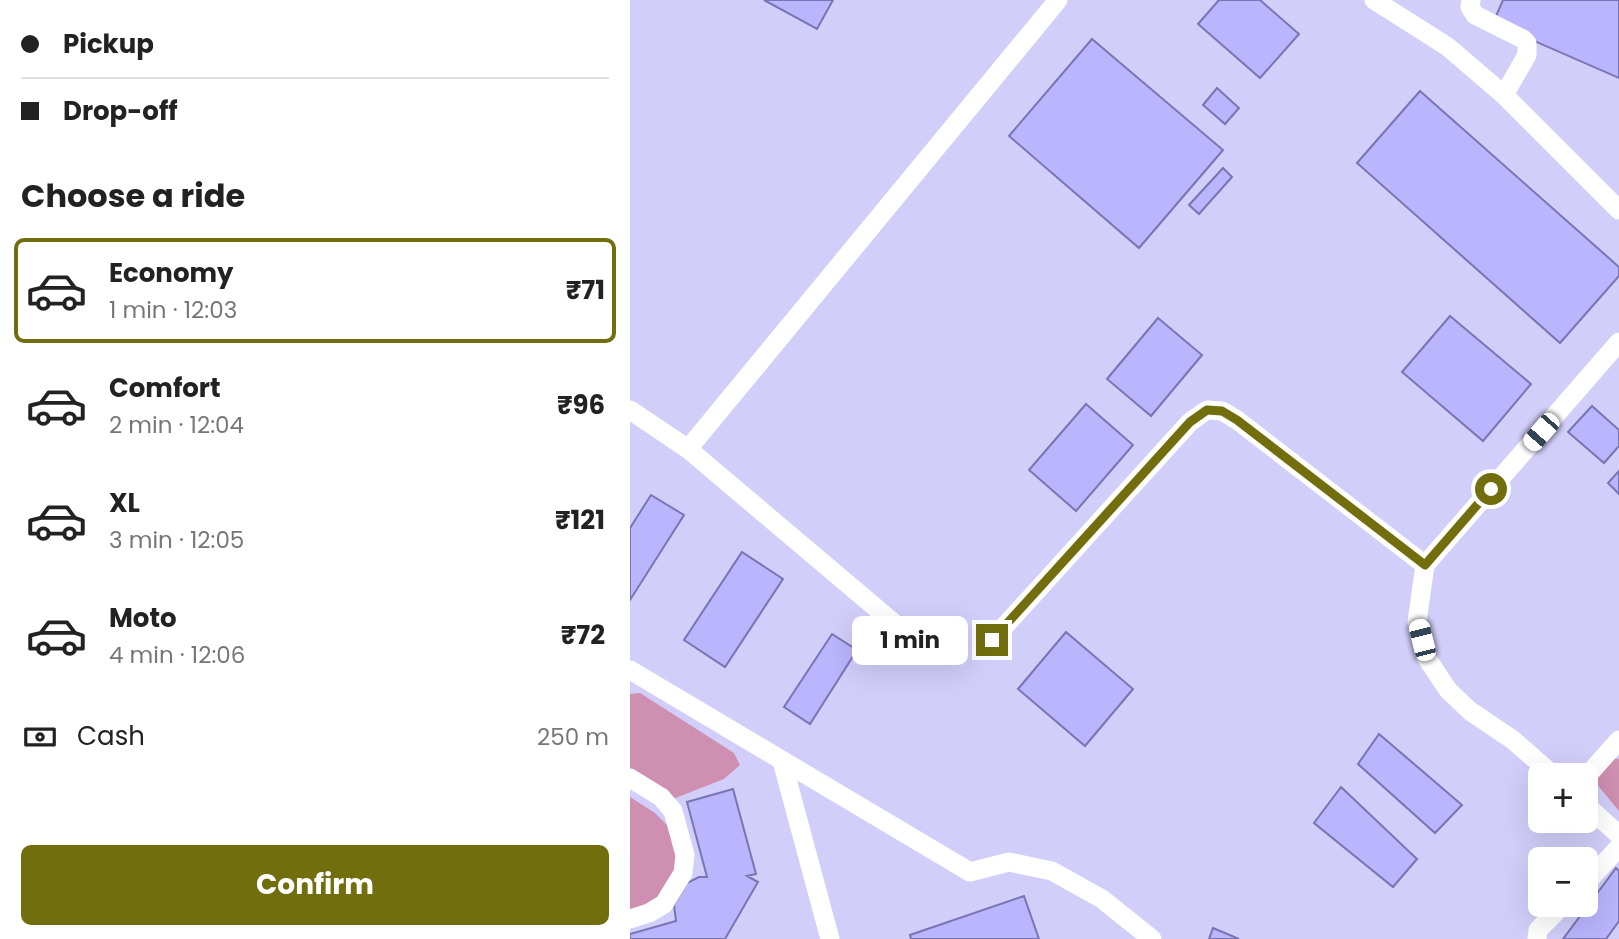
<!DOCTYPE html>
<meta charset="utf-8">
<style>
:root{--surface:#fff;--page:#f2f2f2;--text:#222;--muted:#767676;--line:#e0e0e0;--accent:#726e0e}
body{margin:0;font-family:Poppins,sans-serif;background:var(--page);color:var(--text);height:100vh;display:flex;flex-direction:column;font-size:26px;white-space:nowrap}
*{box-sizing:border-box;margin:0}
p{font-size:23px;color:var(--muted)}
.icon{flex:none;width:38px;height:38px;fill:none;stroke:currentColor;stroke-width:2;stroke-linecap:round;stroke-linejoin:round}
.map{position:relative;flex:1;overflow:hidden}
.side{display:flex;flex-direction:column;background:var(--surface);width:630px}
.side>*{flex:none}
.top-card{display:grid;align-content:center;height:154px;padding:0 21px;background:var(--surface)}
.tools{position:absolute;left:898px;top:763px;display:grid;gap:14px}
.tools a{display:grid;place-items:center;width:70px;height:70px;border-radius:10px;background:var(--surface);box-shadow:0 7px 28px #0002;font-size:35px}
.end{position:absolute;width:32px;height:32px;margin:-16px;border:9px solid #726e0e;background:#fff;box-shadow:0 0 0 4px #fff}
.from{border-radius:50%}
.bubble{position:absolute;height:49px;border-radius:10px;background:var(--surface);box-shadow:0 7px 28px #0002;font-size:23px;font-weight:700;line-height:49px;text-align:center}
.car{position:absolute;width:21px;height:42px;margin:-21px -10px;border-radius:9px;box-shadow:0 0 5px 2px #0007;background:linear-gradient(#fff 24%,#345 0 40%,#fff 0 76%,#345 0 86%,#fff 0)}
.top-card b{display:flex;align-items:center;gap:24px;height:66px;font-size:26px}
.top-card b+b{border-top:2px solid var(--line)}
.top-card i{width:18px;height:18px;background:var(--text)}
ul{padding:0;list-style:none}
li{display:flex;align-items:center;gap:21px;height:105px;margin:0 14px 10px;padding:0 7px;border:4px solid transparent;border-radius:10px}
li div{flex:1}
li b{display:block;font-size:26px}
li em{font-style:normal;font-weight:700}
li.current{border-color:var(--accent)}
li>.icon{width:63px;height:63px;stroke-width:1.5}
h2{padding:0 21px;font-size:32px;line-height:84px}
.pay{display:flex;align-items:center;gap:18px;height:77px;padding:0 21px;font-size:26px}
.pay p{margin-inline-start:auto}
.cta{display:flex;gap:14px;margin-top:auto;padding:14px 21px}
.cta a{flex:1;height:80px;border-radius:10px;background:var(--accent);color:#fff;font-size:28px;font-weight:700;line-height:80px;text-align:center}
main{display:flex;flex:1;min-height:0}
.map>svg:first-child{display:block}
.green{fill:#ce8fb0}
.building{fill:#bab5fc;stroke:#7974b3;stroke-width:2}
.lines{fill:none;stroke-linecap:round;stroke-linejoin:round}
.minor{stroke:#fff;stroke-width:19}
.route{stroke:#726e0e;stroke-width:9}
</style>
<main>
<section class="side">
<div class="top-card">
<b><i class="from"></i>Pickup</b>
<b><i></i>Drop-off</b>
</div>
<h2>Choose a ride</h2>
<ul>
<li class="current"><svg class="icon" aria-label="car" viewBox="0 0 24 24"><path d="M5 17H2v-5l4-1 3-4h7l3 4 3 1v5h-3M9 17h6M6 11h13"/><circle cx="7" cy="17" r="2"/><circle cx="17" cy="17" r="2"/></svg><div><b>Economy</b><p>1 min · 12:03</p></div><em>₹71</em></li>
<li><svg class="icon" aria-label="car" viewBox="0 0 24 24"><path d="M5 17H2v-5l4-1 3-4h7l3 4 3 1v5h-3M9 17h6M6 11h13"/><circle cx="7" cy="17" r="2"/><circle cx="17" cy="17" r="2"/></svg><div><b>Comfort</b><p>2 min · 12:04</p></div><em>₹96</em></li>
<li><svg class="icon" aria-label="car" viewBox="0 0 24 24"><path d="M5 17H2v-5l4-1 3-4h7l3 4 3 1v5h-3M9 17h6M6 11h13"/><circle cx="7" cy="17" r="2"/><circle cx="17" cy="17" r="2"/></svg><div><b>XL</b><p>3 min · 12:05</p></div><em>₹121</em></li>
<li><svg class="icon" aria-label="car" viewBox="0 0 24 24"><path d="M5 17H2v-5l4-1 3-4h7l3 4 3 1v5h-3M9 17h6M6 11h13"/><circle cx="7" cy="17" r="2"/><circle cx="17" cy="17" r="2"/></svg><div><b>Moto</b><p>4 min · 12:06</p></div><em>₹72</em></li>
</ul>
<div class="pay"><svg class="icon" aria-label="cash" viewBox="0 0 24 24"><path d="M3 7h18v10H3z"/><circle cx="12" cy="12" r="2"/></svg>Cash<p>250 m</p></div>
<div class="cta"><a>Confirm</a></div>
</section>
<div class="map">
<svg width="989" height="939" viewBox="0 0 989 939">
<rect width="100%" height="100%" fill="#d1cff9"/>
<path class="green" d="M 10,693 L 104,753 L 110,765 L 94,779 L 43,799 L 0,774 L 0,694 Z
M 984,758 L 989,759 L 989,811 L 965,782 Z
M 0,797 L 25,813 L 40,828 L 49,872 L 32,908 L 0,919 Z"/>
<path class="building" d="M 134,0 L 203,0 L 187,29 Z
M 589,0 L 630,0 L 669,34 L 630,78 L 568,24 Z
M 873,0 L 989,0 L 989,78 L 863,23 Z
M 462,39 L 593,150 L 509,248 L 379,136 Z
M 587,88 L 609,108 L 595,124 L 573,105 Z
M 790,91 L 989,267 L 989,276 L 930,343 L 727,163 Z
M 593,168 L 602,177 L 569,214 L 559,205 Z
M 820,316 L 901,384 L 853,441 L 772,372 Z
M 528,318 L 572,355 L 521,416 L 477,379 Z
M 456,404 L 503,445 L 446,511 L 399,470 Z
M 962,406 L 989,430 L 989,446 L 974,463 L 938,432 Z
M 989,471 L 989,494 L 978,483 Z
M 21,495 L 54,515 L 0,600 L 0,528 Z
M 112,552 L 153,579 L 95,667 L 54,640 Z
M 436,632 L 503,689 L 455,746 L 388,689 Z
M 202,634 L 227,650 L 180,724 L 154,707 Z
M 749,734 L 832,805 L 805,833 L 728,764 Z
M 711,787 L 787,859 L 763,887 L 684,823 Z
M 103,789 L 126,874 L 117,876 L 128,882 L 95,939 L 0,939 L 0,934 L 46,921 L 44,905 L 57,883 L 69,877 L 77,877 L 57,802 Z
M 986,868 L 989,871 L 989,921 L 976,939 L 933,939 Z
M 394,896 L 409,939 L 281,939 L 280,935 Z
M 583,928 L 609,939 L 579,939 Z"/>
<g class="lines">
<path class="minor" d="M 744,0 L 818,47 L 874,95 L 989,210
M 841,0 L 840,7 L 845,15 L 893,39 L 897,43 L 897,55 L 874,95
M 0,410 L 58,449 L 265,624
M 58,449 L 428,0
M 362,640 L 560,422 L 577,410 L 592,411 L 607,420 L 795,565
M 0,670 L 340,872 L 379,862 L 422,871 L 472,899 L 522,939
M 152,761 L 200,939
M 923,775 L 883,740 L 840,711 L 818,690 L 796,657 L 787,622 L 795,565 L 989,342
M 956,777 L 989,740
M 0,778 L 31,797 L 43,811 L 55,855 L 53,873 L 34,904 L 19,913 L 0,919
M 956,805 L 989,835
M 956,883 L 989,847
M 907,939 L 908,930 L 933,905"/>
</g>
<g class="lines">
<path class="route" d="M 362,640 L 560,422 L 577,410 L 592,411 L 607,420 L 795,565 L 861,489"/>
</g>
</svg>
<div class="tools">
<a>+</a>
<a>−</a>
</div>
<i class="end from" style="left:861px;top:489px"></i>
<i class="end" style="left:362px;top:640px"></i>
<div class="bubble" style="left:222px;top:616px;width:116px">1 min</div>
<i class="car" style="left:911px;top:432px;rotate:221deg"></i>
<i class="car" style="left:792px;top:640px;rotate:346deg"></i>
</div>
</main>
